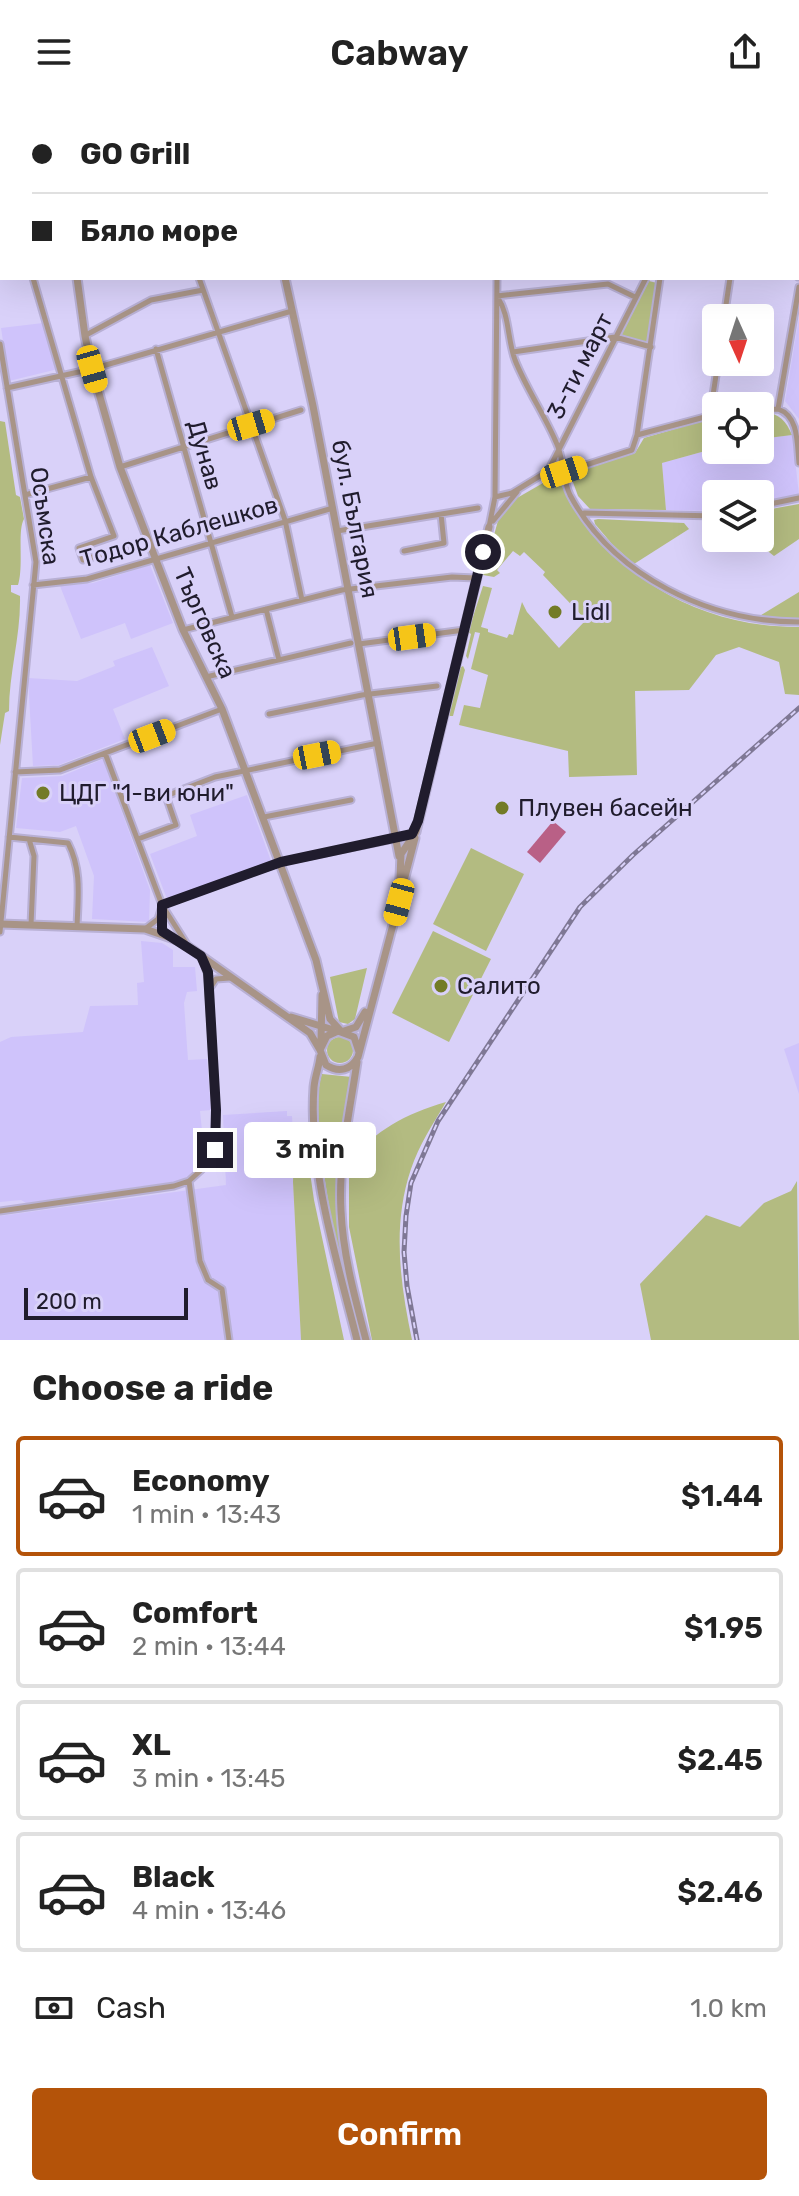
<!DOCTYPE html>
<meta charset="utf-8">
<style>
:root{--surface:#fff;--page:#f6f6f6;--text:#222;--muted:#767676;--line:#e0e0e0;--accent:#b45309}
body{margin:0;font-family:Rubik,sans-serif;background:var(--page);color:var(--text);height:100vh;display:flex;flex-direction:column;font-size:30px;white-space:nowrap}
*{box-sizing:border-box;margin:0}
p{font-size:26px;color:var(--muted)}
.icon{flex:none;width:44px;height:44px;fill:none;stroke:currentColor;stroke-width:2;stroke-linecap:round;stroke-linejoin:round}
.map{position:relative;height:1236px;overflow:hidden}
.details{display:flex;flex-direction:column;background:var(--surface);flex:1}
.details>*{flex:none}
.banner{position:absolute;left:0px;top:0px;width:800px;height:176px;box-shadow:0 8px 32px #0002;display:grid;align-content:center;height:176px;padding:0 32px;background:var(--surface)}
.needle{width:52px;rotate:177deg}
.tools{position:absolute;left:702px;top:200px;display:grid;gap:16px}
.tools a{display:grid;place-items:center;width:72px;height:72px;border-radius:8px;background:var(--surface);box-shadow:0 8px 32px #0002;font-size:40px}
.scale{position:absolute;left:24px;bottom:20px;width:164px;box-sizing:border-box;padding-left:8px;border:4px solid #201c2d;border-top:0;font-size:22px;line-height:28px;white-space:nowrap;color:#201c2d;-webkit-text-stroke:6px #d9d1f9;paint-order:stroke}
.end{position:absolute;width:36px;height:36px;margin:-18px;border:10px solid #201c2d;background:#fff;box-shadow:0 0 0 4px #fff}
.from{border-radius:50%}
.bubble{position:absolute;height:56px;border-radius:8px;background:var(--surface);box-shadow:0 8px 32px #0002;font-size:26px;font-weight:600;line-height:56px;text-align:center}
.car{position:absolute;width:24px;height:48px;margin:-24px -12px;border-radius:10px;box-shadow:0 0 6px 2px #0007;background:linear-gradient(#f5c518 24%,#345 0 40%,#f5c518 0 76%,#345 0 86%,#f5c518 0)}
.banner b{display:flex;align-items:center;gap:28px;height:76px;font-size:30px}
.banner b+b{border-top:2px solid var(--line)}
.banner i{width:20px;height:20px;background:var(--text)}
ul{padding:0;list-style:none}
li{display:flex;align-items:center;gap:24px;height:120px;margin:0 16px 12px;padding:0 16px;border:4px solid var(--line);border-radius:8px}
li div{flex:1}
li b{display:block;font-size:30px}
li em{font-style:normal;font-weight:600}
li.current{border-color:var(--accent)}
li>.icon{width:72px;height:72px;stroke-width:1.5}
h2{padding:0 32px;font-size:36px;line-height:96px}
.pay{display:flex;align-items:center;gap:20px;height:88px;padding:0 32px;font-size:30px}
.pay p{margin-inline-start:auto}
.cta{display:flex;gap:16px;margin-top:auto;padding:16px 32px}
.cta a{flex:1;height:92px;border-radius:8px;background:var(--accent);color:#fff;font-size:32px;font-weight:600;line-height:92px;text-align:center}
header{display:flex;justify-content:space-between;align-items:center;height:104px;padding:0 32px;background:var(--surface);font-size:36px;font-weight:600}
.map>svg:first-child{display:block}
.built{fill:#cfc3fb}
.green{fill:#b3bb81}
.water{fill:#b96086}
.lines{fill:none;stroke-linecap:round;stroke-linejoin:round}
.minor-casing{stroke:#b8b0d4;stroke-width:9}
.tertiary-casing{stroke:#b8b0d4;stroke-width:11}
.minor{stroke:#a89487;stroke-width:5}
.tertiary{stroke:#a89487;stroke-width:7}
.rail-casing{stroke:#7f7895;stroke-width:5}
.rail{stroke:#d9d1f9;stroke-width:2;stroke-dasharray:6;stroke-linecap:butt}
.route{stroke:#201c2d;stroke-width:10}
.poi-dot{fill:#737b26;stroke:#d9d1f9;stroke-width:3}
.labels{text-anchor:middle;stroke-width:6;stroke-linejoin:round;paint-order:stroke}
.street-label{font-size:24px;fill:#201c2d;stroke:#d9d1f9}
.poi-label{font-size:24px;fill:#201c2d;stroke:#d9d1f9;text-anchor:start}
</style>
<header><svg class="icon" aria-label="menu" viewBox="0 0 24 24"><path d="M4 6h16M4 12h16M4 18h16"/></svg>Cabway<svg class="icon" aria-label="share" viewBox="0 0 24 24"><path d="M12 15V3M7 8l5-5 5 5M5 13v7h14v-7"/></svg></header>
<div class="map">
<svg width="799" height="1236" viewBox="0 0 799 1236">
<rect width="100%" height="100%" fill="#d9d1f9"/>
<path class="built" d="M 799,213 L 799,315 L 785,297 Z
M 43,219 L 58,265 L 9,277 L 1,224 Z
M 792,331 L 799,390 L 760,398 L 760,390 L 716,390 L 716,407 L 666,406 L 662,359 L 716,344 L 716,346 L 760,346 L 760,335 Z
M 150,461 L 173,519 L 131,535 L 125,519 L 81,535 L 60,482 L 93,479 Z
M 152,543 L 169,582 L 113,605 L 125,635 L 59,661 L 33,662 L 28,574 L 77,577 L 115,562 L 113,557 Z
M 103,655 L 150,786 L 149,818 L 92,815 L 94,772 L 76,722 L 60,728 L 16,724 L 22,674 L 62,672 Z
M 247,691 L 271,757 L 167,795 L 150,750 L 197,732 L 190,711 Z
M 141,837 L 162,839 L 173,846 L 173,863 L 195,863 L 197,887 L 187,888 L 184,899 L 188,956 L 207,955 L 211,1006 L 200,1007 L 205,1056 L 186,1076 L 26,1099 L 21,1096 L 0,1098 L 0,938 L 11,933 L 83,928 L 90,902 L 138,901 L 137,879 L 144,878 Z
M 799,939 L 799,990 L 784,945 Z
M 287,1007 L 287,1012 L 292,1012 L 295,1065 L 293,1078 L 301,1236 L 0,1236 L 0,1112 L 226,1081 L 223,1011 Z"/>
<path class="green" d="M 649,177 L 657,179 L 648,239 L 621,231 Z
M 760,309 C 777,307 786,316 792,331 L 760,335 Z
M 716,313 L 716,344 L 662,359 L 666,406 L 590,405 L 578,392 L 570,370 L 635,349 L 644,334 Z
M 0,317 L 5,318 L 16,391 L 20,393 L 24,415 C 17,427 24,462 18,481 L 11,481 L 11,488 L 20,492 C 21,531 9,568 9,607 L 5,609 L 0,641 Z
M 557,371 C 563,382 566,394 573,404 C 624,479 708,524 799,523 L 799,591 L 785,590 L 779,558 L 739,543 L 716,551 L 689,586 L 635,587 L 637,671 L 569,673 L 568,647 L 459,621 L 464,601 L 480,604 L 488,571 L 471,565 L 480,529 L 475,528 L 468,555 L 466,552 L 471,530 L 468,528 L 483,482 L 492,484 L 481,523 L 488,525 L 488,528 L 507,534 L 509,530 L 513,531 L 522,498 L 527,508 L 559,544 L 586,516 L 543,471 L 545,468 L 524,448 L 520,452 L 513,447 L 497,466 L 500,469 L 494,473 L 483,471 L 499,413 L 517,394 Z
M 799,400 L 799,435 L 774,452 L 751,434 L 760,434 L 760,407 Z
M 598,415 L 684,419 L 689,425 L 634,460 L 612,440 L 595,420 L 594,416 Z
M 799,488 L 799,516 L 758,513 Z
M 463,562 L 465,566 L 453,612 L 450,612 L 448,610 L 460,564 Z
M 471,744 L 524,770 L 486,847 L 433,820 Z
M 433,827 L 491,855 L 449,938 L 392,909 Z
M 367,864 L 355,915 L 348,920 L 339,918 L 330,873 Z
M327 946a13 13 0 1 1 26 0a13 13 0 1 1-26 0Z
M 322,970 L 352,973 C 345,1018 336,1062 337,1108 C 338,1151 352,1194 361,1236 C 344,1192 306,1012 322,970 Z
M 446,998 C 433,1020 419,1041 411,1065 C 392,1121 400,1179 412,1236 L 372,1236 L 349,1123 L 349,1058 C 376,1026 405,1010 446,998 Z
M 306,1041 L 314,1096 L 344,1236 L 301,1236 L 293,1078 L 294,1044 Z
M 797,1077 L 799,1236 L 651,1236 L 640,1180 L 706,1111 L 740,1123 L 764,1099 L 791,1087 Z"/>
<path class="water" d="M 553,717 L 566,728 L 540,759 L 527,748 Z"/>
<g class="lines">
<g class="minor-casing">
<path id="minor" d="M 19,0 L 19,2
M 54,0 L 96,0
M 118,0 L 257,0
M 316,0 L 317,2
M 400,0 L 400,2
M 460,0 L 460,2
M 591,0 L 591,2
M 655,0 L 655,2
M 753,0 L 756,2
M 433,2 L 441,0
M 524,2 L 524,0
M 737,2 L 738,0
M 760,2 L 761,0
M 798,57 L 799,57
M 0,120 L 2,120
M 798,173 L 799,173
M 33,174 L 91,373 L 114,432 L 79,444 L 83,456 L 126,443
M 199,174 L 285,416 L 302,496
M 635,193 L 608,180 L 497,192 C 510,212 507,234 515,256 C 526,284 544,310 556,338 C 564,354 562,375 570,391 C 613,472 709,518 799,518
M 724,214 L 730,174
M 86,231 L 151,196 L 203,186
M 0,240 L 36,458 L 0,828
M 156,245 L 232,513
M 513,248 L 615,233 L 651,243
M 7,284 L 92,265 L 292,207
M 778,305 L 799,183
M 778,305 C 799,312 797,340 799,359
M 760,306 L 778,305
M 710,311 L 718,258
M 637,331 L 660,174
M 120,363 L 301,306
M 564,368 L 632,346 L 637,331 L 716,310
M 25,391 L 91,373
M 495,393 L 512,389 L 548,367 L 646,174
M 760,402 L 799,394
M 584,409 L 716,412
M 493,417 L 517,388
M 489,423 L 495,393 L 497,174
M 337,427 L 478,404
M 404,447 L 444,439 L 441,410
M 33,481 L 87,475 L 333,404
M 266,505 L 279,556
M 183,526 L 342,486 L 452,473 L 476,474
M 359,540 L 464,526
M 206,573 L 351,539
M 269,610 L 362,591 L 437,582
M 105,649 L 162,801 L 186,839
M 15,668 L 60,666 L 222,605
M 264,713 L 351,696
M 9,733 L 68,739 C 82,766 78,793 77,823
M 29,735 L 34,752 L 31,821
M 138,735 L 176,721 L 166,692 L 215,673 L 378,639
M 162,801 L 281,758 L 403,733 L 413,728
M 160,812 L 164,830
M 145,825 L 158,815 L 162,802
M 210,884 L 216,875 L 230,874
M 189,1077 L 200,1157 L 208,1176 L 222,1185 L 229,1236
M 0,1107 L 174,1082 L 189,1077 L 200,1067 L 211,1056 L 215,1046 L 216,1006 L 208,872 L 202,853"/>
</g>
<g class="tertiary-casing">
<path id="tertiary" d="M 249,0 L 249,2
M 77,174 L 85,232 L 92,265 L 120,363 L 183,526 L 222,605 L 316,856 L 330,915 L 341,927
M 285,174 L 313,302 L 399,752
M 402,784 L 415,734
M 0,820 L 145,825 L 180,837 L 310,929 L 320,946
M 291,913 L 337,927
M 344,927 L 356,923 L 365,908
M 321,938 L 322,891
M 359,948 L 354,933 L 338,927 L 327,932 L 320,946 L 326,961 C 339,969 351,966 358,953 L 399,798 L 401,750 L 416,728 L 489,423
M 320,953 C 319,963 315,972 314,983 C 308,1065 337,1156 357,1236
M 357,958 C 350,1007 338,1057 341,1107 C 343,1151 355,1194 366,1236"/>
</g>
<use href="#minor" class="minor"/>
<use href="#tertiary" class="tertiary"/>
<g class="rail-casing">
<path id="rail" d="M 417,1236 L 407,1182 L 404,1148 L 406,1112 L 411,1079 L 438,1017 L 580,803 L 633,751 L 799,604"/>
</g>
<use href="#rail" class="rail"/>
</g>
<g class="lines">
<path class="route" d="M 215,1046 L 216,1006 L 208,868 L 201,852 L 162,827 L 162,801 L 281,758 L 412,730 L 418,717 L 483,448"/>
</g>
<g class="poi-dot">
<circle cx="555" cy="508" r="8"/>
<circle cx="43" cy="689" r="8"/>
<circle cx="502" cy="704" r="8"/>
<circle cx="441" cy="882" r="8"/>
</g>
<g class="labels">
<g class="street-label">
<text transform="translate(580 262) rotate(-63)" y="8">3-ти март</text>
<text transform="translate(205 351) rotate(74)" y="8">Дунав</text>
<text transform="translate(45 412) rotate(82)" y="8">Осъмска</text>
<text transform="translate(355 415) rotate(79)" y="8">бул. България</text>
<text transform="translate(179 428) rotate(-16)" y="8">Тодор Каблешков</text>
<text transform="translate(205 519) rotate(66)" y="8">Търговска</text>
</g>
<g class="poi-label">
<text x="571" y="516">Lidl</text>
<text x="59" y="697">ЦДГ "1-ви юни"</text>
<text x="518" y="712">Плувен басейн</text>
<text x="457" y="890">Салито</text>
</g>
</g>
</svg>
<div class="tools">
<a><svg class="needle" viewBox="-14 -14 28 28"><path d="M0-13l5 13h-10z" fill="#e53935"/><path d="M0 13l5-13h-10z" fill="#767676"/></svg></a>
<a><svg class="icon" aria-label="locate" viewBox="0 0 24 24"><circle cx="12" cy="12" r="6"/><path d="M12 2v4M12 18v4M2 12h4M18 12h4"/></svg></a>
<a><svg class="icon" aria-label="layers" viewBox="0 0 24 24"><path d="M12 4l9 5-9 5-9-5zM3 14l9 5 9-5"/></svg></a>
</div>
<div class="scale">200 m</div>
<i class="end from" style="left:483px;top:448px"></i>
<i class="end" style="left:215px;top:1046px"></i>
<div class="bubble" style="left:244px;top:1018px;width:132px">3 min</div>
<i class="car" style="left:92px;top:265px;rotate:164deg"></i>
<i class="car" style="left:251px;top:321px;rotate:73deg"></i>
<i class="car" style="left:564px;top:368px;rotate:72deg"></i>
<i class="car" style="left:412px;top:533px;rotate:82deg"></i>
<i class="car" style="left:152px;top:632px;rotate:69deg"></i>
<i class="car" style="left:317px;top:651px;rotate:79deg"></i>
<i class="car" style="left:399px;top:798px;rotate:195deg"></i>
<div class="banner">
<b><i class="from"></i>GO Grill</b>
<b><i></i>Бяло море</b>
</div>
</div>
<section class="details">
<h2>Choose a ride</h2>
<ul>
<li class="current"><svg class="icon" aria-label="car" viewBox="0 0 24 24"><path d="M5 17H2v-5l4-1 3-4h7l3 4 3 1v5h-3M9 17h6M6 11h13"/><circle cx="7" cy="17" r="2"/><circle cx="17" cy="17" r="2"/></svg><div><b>Economy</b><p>1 min · 13:43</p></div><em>$1.44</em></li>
<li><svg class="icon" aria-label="car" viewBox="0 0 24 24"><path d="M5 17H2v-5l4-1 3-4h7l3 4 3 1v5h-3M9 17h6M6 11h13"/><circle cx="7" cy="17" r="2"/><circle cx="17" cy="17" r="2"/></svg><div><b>Comfort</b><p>2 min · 13:44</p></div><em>$1.95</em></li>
<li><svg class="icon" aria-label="car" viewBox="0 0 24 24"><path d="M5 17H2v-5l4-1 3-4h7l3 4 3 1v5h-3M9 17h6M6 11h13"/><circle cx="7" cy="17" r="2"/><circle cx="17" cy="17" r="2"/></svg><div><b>XL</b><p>3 min · 13:45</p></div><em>$2.45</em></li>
<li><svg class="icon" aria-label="car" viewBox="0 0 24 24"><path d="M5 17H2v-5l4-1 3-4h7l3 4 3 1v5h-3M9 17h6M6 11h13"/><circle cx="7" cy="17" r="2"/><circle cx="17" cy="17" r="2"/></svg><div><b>Black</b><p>4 min · 13:46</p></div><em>$2.46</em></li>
</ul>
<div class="pay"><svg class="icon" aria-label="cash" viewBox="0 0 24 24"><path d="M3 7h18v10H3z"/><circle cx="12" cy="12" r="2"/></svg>Cash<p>1.0 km</p></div>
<div class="cta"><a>Confirm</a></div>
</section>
